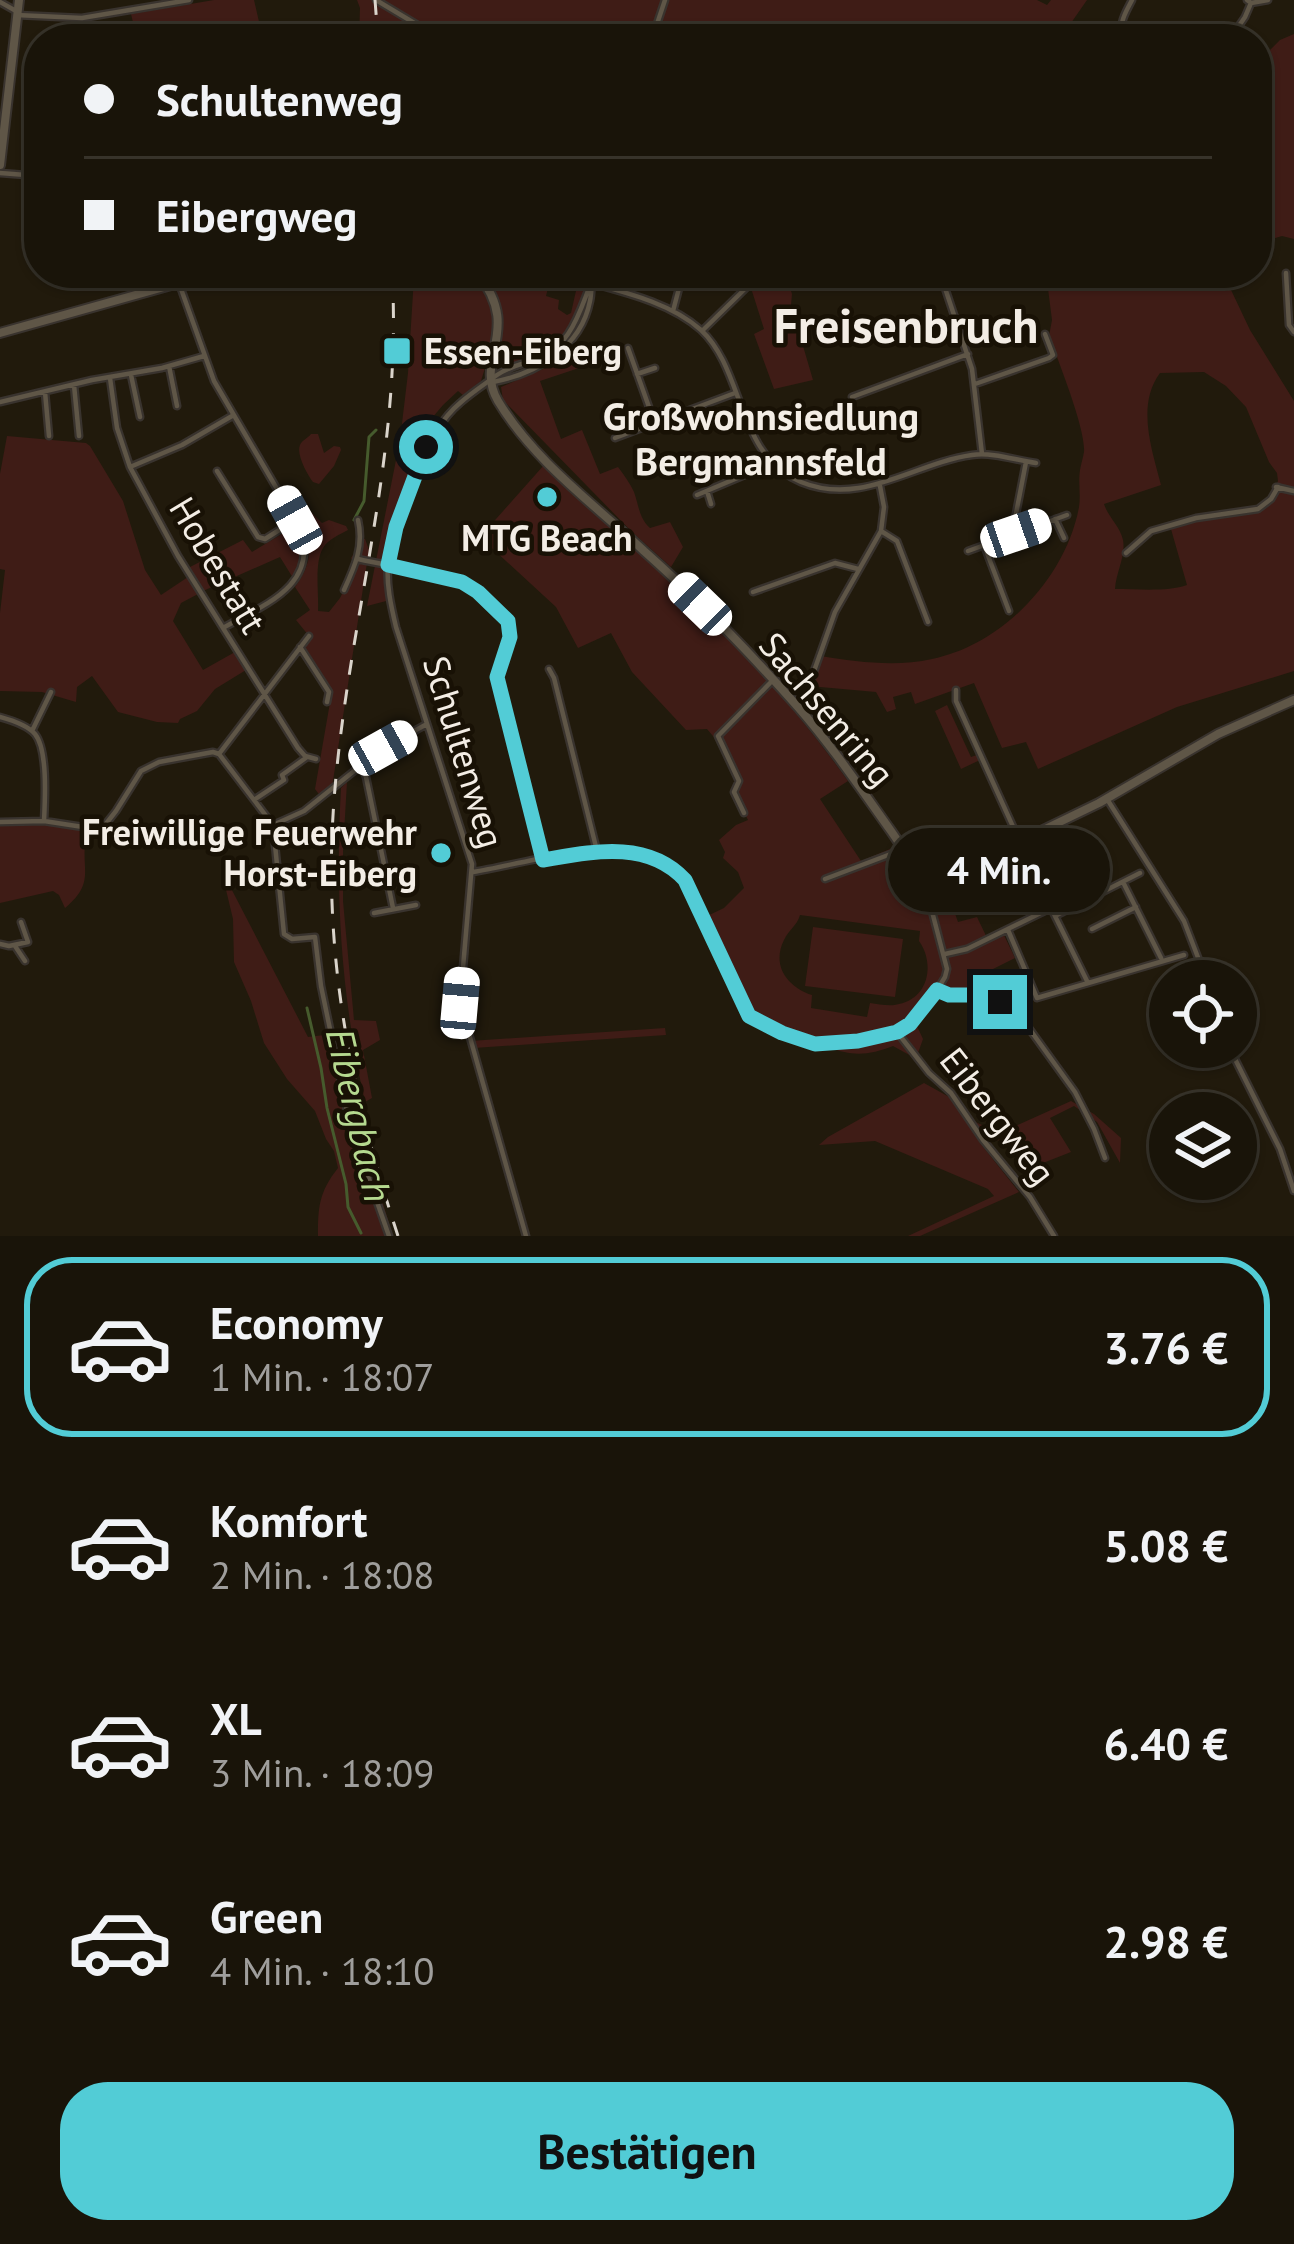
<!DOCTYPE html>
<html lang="de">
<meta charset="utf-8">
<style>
:root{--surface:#191409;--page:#262117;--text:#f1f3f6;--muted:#9f9e9c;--line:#37332a;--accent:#52ccd6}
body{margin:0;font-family:"PT Sans",sans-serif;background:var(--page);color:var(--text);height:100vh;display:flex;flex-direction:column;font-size:45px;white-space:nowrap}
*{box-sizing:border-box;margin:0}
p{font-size:39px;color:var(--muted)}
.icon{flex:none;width:66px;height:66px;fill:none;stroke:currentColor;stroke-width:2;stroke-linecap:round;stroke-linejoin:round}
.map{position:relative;height:1236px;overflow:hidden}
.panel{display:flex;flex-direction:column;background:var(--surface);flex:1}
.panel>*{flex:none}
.top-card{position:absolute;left:24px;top:24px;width:1248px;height:264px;border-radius:48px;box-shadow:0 3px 9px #0004,0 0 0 3px var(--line);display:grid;align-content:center;height:264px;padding:0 60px;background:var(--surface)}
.buttons{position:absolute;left:1149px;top:960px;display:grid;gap:24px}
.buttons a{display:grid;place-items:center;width:108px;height:108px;border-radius:50%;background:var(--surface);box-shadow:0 3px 9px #0004,0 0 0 3px var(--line);font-size:60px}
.end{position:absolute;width:54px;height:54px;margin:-27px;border:15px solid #52ccd6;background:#111;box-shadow:0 0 0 6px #111}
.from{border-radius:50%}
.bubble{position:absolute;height:84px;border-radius:42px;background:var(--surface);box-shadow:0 3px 9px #0004,0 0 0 3px var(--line);font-size:39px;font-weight:800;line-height:84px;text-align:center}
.car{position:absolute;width:36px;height:72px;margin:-36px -18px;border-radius:15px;box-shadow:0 0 9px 3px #0007;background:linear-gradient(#fff 24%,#345 0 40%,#fff 0 76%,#345 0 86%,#fff 0)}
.top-card b{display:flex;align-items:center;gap:42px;height:114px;font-size:45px}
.top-card b+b{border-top:3px solid var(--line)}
.top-card i{width:30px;height:30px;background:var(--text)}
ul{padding:21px 0 0;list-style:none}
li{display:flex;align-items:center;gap:36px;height:180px;margin:0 24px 18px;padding:0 36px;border:6px solid transparent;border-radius:48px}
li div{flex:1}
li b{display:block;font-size:45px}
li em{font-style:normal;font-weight:800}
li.current{border-color:var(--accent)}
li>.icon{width:108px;height:108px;stroke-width:1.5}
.cta{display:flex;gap:24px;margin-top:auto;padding:24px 60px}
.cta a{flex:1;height:138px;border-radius:48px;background:var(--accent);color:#111;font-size:48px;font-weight:800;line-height:138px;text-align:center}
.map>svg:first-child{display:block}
.green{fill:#3f1c16;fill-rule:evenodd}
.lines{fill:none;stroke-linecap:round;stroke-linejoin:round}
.stream{stroke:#465b2d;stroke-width:3}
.street-casing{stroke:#39332e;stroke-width:9}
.secondary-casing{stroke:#39332e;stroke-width:12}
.street{stroke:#5f5647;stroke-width:4.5}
.secondary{stroke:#5f5647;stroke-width:8}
.rail{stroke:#dad4cb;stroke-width:3;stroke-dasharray:15 15;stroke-linecap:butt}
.route{stroke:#52ccd6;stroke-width:15}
.poi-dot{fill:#52ccd6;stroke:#181105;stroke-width:4.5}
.labels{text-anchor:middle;stroke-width:9;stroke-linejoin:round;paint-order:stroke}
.poi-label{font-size:36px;font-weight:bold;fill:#f3ede5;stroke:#181105;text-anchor:start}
.street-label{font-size:36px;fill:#f3ede5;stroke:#181105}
.neighbourhood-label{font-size:39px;font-weight:bold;fill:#f3ede5;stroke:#181105}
.water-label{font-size:39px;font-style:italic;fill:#b5d98f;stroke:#181105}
.district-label{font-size:48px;font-weight:bold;fill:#f3ede5;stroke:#181105}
</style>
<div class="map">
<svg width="1294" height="1236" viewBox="0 0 1294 1236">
<rect width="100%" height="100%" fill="#211a0c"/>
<path class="green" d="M 214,0 L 254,0 L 263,39 L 137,39 L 131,14 Z
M 357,0 L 374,0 L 388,5 L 381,0 L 1037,0 L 1047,5 L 1051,0 L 1087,0 L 1071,23 L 1071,39 L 359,39 L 360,8 Z
M 1294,34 L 1294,239 L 1282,236 L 1272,239 L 1257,215 L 1257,79 L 1266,77 L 1270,70 L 1268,52 L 1280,40 Z
M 377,273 L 540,273 L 538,286 L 548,288 L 546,296 L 559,300 L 558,309 L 567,315 L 571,313 L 580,273 L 593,273 L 570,332 L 549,353 L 504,365 L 499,357 L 489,355 L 481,381 L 463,395 L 458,391 L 443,405 L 421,431 L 426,447 L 404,504 L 389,558 L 390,600 L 367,606 L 399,445 L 408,446 L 409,442 L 400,440 L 408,373 L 414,277 L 378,280 Z
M 760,273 L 785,273 L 792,294 L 791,305 L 813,380 L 774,389 L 754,334 L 764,329 L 751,288 L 764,284 Z
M 1046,273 L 1223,273 L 1250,330 L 1294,401 L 1294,671 L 1177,707 L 1038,769 L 1026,742 L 1002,748 L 974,683 L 915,704 L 911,692 L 893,697 L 896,709 L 887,712 L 876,692 L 809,686 L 821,656 C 857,662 896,667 932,659 C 1002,645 1066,578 1079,507 C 1081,494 1078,482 1080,470 C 1081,464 1083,458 1084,452 C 1086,430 1058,360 1049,336 L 1052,320 ZM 1204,372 L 1226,386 L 1246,407 L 1269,462 L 1277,473 L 1278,481 L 1273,493 L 1262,504 L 1243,510 L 1169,522 L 1187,585 C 1169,592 1136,589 1115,589 C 1116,572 1126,556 1123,540 C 1120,526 1108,517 1104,504 L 1161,485 C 1152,450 1136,405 1160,373 Z
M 575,343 L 585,346 L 598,345 L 600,361 L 540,381 L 561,439 L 582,430 L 600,474 L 618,467 C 624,475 630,483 634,492 C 639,506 639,518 650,528 L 670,522 L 683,547 L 671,567 L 632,532 L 503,400 L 501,387 L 550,366 Z
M 311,434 L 318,434 L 324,453 L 334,446 L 340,447 L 341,450 L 334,466 L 319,484 L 313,482 C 307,474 296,454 300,445 C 302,440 308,438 311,434 Z
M 7,436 L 86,443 L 90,446 L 123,501 L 145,570 L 161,595 L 188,577 L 198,594 L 181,603 L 173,621 L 203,670 L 235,652 L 246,670 L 215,689 L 197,711 L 180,719 L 178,723 L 157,722 L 118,712 L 92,676 L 77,687 L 76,702 L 42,692 L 0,691 L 0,613 L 5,570 L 0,569 L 0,474 Z
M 544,465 C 594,512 647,556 696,604 C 751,659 803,718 848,781 L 820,799 L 861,861 L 895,847 L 917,878 L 934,917 L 934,893 L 945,885 L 958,922 L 977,917 L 988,940 L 1003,933 L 1015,958 L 981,975 L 988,997 L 949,994 L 936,990 L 919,1012 L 916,1024 L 923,1039 L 918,1053 L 913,1057 L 893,1046 C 870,1055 852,1057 829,1047 C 823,1044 819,1039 813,1037 C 798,1032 782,1030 768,1022 C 733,999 720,954 703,918 L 724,908 L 744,888 L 738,872 L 723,858 L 725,852 L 719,840 L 736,825 L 748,820 L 734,792 L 739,780 L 724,749 L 707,729 L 686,730 L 632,672 L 611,633 L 578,648 L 556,607 L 480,537 ZM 800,915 L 920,931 L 919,941 C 935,963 929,998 899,1004 C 890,1007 879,1004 870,1003 L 867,1017 L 811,1008 L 812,995 C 788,987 771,966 784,940 C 789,929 797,926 800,915 Z
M 310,511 L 322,523 L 329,520 L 346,526 L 348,530 C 341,534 328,539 323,548 C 314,563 319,593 318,611 L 329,612 L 340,598 L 356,566 L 351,558 L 355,552 L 358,538 L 365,539 L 369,550 L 332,787 L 321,797 L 315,789 L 332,691 L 303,644 L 309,636 L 296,620 L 310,610 L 295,587 C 316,558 311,541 295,512 L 303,514 Z
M 295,526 C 303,545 304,560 293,578 L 280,557 L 203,591 L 188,568 L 243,540 L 252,552 Z
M 947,705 L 971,757 L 977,755 L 980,760 L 961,769 L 935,711 Z
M 347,782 L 343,851 L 343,901 L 354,1020 L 376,1021 L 380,1040 L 363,1050 L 372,1098 L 365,1102 C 341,996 335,896 341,788 Z
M 45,821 L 88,830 C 77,866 99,880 65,908 L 59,895 L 53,891 L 0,903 L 0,823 Z
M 221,869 L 308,1037 L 341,1033 L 367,1152 L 393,1236 L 318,1236 C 318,1207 319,1192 338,1168 L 334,1151 L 326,1139 L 315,1111 L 287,1079 L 264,1043 L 251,1001 L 234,962 L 233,919 Z
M 813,927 L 903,939 L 895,997 L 805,986 Z
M 665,1028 L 666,1035 L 474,1048 L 470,1041 Z
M 924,1083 L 951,1098 L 980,1143 L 1019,1192 L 920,1236 L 908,1236 L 994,1196 L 988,1189 L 875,1141 L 819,1145 L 828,1137 Z
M 1071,1101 L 1094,1114 L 1121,1138 L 1120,1163 L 1097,1122 L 1074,1106 L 1050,1118 L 1071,1152 L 1043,1163 L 1000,1141 L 985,1136 L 973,1121 L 1000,1133 Z"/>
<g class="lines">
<path class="stream" d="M 354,520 L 364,501 L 369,437 L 376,430
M 307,1008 L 321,1068 L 327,1108 L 346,1184 L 348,1207 L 361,1233"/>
<g class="street-casing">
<path id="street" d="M 376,0 L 441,39
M 1247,0 L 1251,3 L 1268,0
M 0,2 L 16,11
M 16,15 L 82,18 L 189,0
M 478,39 L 489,34 L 498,39
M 652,39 L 665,0
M 1126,39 C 1117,24 1125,14 1132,0
M 1230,39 L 1245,17 L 1251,3
M 0,173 L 39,176
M 33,176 L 36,164 L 39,162
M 64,273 L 64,274
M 940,273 L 972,369 L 982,454
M 1286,273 L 1289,325 L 1294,332
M 591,283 C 628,293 672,304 701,330 C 745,371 736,455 801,482 C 862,507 914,463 972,455 C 993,452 1015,460 1036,463
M 180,286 L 214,381 L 301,530 C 318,587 263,605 223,628
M 673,311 L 683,273
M 702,331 L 752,282
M 628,348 L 655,424
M 169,366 L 177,406
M 637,374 L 655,368
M 131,375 L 140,417
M 110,378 L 117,428 L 130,467 L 178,556 L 298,748 L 305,756 L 316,759
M 493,382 C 536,374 581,348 590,301 C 592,292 591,282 593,273
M 975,384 L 1049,358 L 1053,355 L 1045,334
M 74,385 L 79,436
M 45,392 L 49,436
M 852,397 L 968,354
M 0,402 L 92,380 L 162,368 L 204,356
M 615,438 L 735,393
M 130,467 L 182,445 L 232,416
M 217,471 L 258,537 L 265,539 L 295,520
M 1276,487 L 1294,491
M 707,491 L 711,504
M 697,495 L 773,463
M 1055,519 L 1064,538
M 881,531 L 897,541 L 928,622
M 1015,533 L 1014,524 L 1026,462
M 984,545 L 1009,611
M 968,551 L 1067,515
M 1126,553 L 1151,531 L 1196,518 L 1258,509 L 1271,499 L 1278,487
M 358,559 C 411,571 455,570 497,609 C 504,616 511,621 510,632 C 510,647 499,661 497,677 L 543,859
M 344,590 C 355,566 364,546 358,520
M 753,592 L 835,563 L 858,569
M 300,647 L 329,692 L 327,702
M 549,669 L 554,678 L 597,851
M 956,690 L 956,701 L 1020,842
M 795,704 L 808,688 L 835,612 L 881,531 L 884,507 L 880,486
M 0,717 C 11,720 27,725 35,734 C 48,750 45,800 44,821
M 32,731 L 51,692
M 219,754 L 309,636
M 361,765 L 366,777 L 393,908
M 1107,799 L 1184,921 L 1207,981
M 254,800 L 284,780 L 282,775 L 307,757
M 744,813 L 734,792 L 739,781 L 718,736 L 772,681
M 0,822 L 44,821 L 96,829 L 105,825 L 116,811 L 141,771 L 159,762 L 213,752 L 219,754 L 273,825
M 273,825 L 284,934 L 292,939 L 315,937 L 321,986 L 350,1125 L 389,1236
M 273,825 L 304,811 L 383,748 L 427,724
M 473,872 C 535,862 636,826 685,880 L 749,1016 L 781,1033 L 815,1044 L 858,1041 L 897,1032 L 910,1024 L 937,990 L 945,977 L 947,969 L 928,896 L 929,884
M 825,879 L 904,849
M 1123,882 L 1161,958
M 374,913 L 416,905
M 1055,916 L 1088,983
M 1092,929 L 1136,907
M 1008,930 L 1037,998 L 1184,955
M 0,944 L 9,946 L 28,942 L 21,922
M 15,946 L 25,961
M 945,954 L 967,949 L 1051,908 L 1055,916 L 1140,873
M 937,990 C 949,996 955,994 968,994 C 986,994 1004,1002 1018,1013 L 1075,1092 L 1094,1129 L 1105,1158
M 897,1032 L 929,1073 L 951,1093 L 983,1140 L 1030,1197 L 1054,1236
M 1229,1047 L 1280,1149 L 1294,1191
M 526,1236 L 460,1002 L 472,864 L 396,627 C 391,606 386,584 388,562 C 393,517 425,432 460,403 C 471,393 485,384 497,375 C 521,358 546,366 568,334 C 579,318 584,300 591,283"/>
</g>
<g class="secondary-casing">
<path id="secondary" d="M 0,165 L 19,0
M 477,273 C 524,330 473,359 498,401 C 534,461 594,504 644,551 C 698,599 750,653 798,707 C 832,746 861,789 891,831 C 903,848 914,868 929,882 L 942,879 L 1099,803 L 1218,734 L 1294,700
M 0,333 L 214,273"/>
</g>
<use href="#street" class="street"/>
<use href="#secondary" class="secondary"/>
<path class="rail" d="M 375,0 L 378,39
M 392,273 C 403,452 350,613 335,788 C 321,947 349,1086 398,1236"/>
</g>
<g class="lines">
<path class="route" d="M 426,447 L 396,527 L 388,565 L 462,582 L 478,592 L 508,621 L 510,637 L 497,677 L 543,860 C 591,852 647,839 685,880 L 749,1016 L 782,1033 L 815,1044 L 858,1041 L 897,1032 L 910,1024 L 937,990 L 949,995 L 976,995 L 1000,1002"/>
</g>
<g class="poi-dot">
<rect x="382" y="336" width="30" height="30" rx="6"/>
<circle cx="547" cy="497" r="12"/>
<circle cx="441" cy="853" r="12"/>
</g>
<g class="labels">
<g class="poi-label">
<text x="424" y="364">Essen-Eiberg</text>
<text x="547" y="551" text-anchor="middle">MTG Beach</text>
<text x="417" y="845" text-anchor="end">Freiwillige Feuerwehr<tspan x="417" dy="41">Horst-Eiberg</tspan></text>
</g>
<g class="street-label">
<text transform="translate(218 565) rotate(59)" y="13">Hobestatt</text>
<text transform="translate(827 709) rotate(50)" y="13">Sachsenring</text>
<text transform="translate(464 752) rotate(73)" y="13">Schultenweg</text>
<text transform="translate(998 1116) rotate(52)" y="13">Eibergweg</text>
</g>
<g class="neighbourhood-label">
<text x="761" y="430">Großwohnsiedlung<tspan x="761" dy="45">Bergmannsfeld</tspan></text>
</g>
<g class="water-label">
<text transform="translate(359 1115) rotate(77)" y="14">Eibergbach</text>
</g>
<g class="district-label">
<text x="906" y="343">Freisenbruch</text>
</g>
</g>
</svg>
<div class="buttons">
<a><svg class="icon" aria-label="locate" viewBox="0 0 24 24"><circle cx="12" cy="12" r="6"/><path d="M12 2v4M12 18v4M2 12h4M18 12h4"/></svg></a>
<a><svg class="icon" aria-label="layers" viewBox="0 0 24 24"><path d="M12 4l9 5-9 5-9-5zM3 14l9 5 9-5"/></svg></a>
</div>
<i class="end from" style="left:426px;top:447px"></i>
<i class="end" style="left:1000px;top:1002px"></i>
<div class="bubble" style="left:888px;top:828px;width:222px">4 Min.</div>
<i class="car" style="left:295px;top:520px;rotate:331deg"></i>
<i class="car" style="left:1016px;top:533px;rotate:71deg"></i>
<i class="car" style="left:700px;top:604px;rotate:314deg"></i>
<i class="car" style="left:383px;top:748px;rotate:61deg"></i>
<i class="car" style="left:460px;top:1003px;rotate:5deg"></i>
<div class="top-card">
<b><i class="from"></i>Schultenweg</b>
<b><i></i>Eibergweg</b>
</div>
</div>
<section class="panel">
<ul>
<li class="current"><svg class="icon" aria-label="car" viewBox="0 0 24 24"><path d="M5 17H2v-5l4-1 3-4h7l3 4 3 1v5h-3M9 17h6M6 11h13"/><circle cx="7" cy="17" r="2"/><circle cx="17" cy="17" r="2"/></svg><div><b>Economy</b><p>1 Min. · 18:07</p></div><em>3.76 €</em></li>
<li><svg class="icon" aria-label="car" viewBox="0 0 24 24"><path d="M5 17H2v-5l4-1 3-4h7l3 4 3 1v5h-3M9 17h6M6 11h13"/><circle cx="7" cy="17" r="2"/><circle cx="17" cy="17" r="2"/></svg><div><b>Komfort</b><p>2 Min. · 18:08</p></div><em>5.08 €</em></li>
<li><svg class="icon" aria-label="car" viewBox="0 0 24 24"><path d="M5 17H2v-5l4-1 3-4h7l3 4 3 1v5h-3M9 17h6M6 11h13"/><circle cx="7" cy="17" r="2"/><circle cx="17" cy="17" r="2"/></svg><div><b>XL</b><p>3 Min. · 18:09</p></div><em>6.40 €</em></li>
<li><svg class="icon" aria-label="car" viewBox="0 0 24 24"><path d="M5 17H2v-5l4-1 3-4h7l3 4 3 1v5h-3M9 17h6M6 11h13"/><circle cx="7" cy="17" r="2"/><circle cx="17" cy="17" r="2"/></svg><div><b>Green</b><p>4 Min. · 18:10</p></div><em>2.98 €</em></li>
</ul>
<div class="cta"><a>Bestätigen</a></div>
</section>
